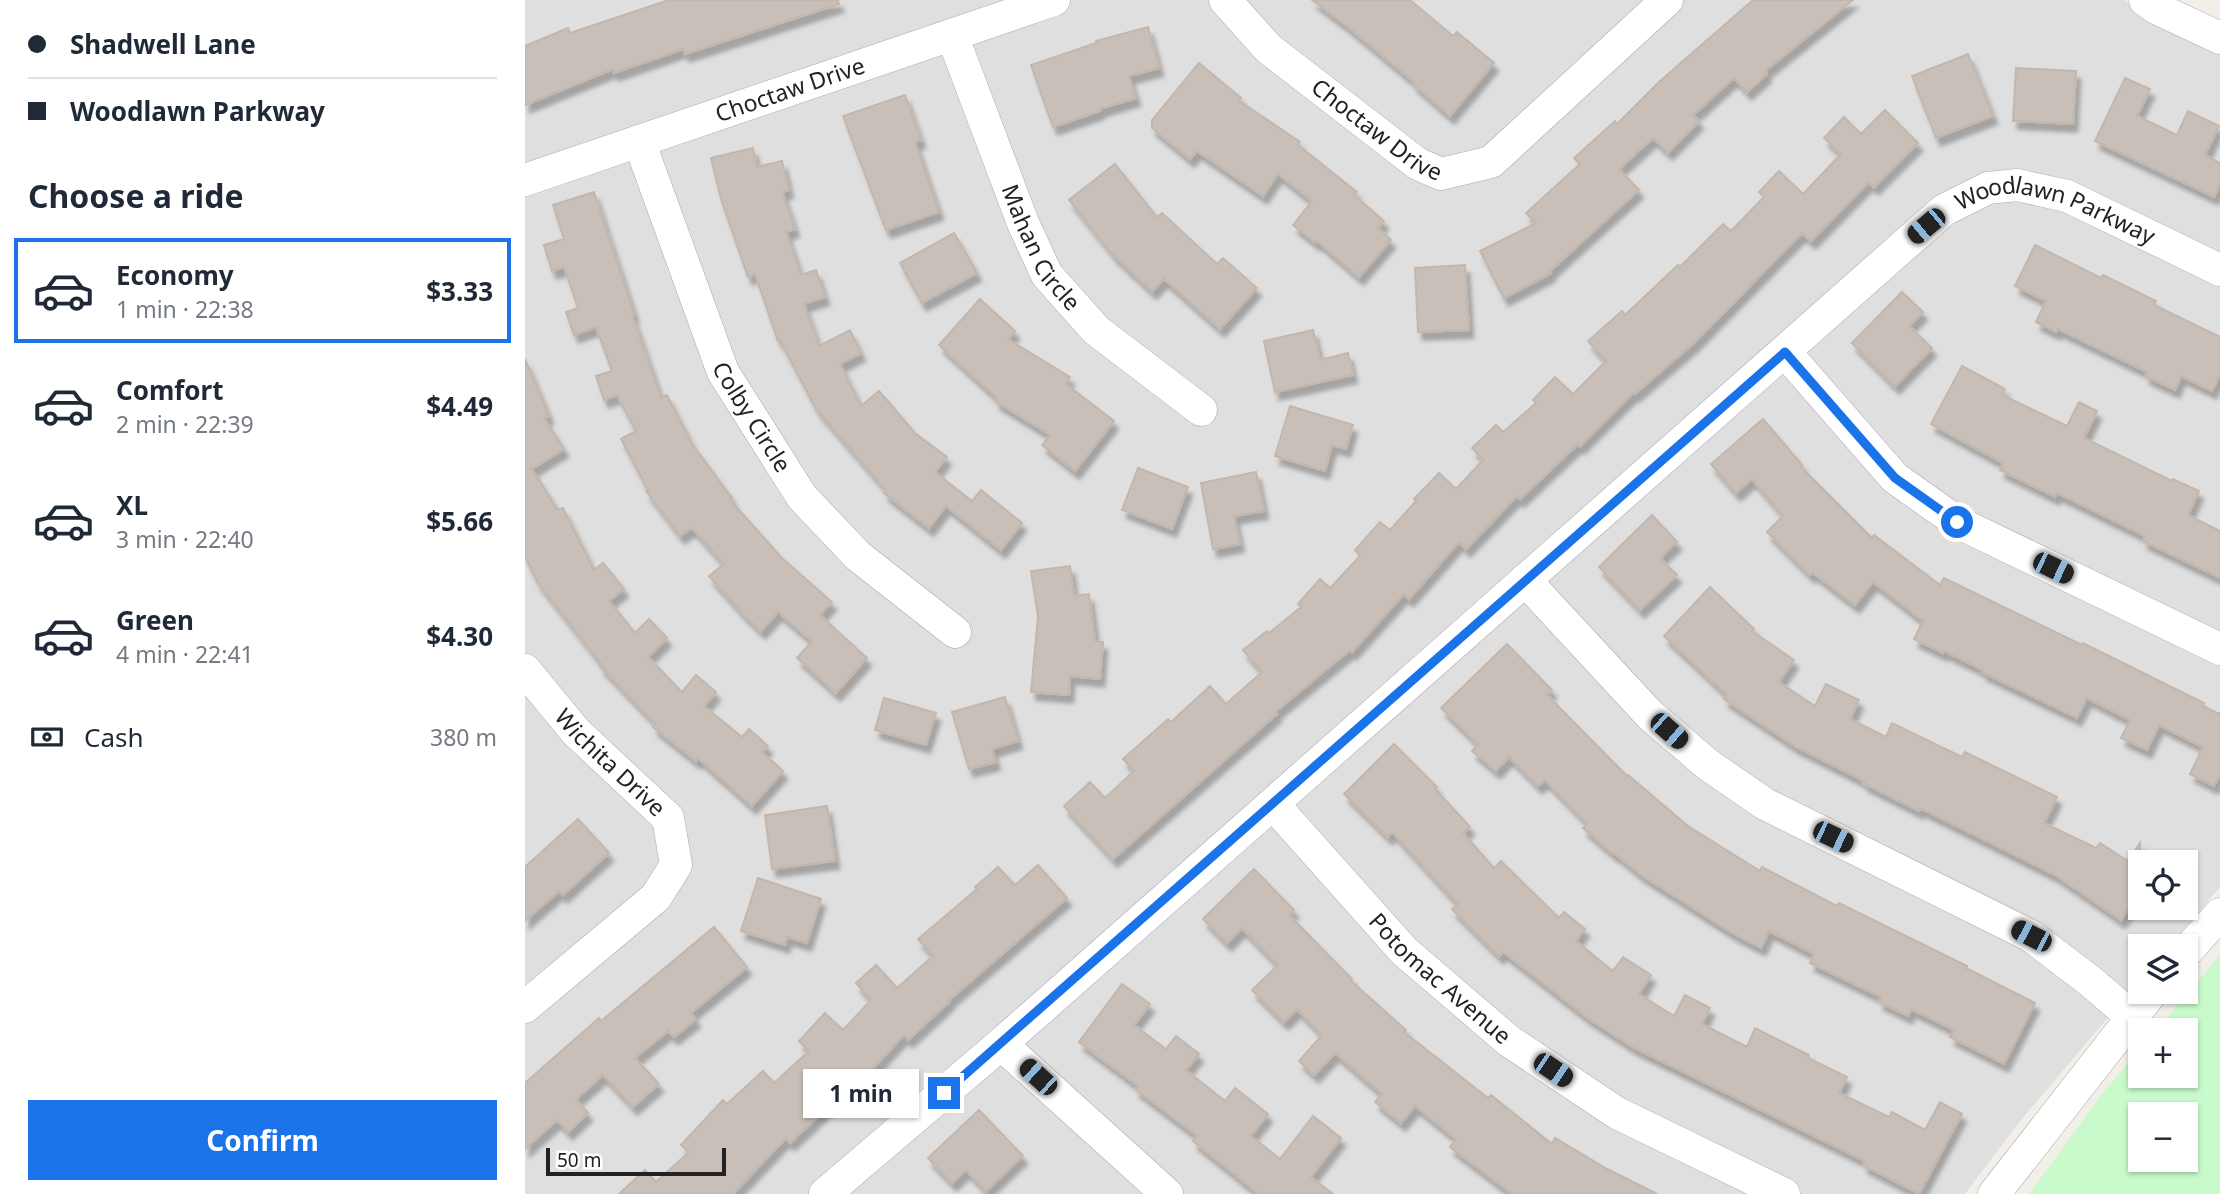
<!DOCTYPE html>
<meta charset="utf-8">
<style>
:root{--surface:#fff;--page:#f2f2f3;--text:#1f2937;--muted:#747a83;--line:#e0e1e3;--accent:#1a73e8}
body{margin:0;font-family:"Noto Sans",sans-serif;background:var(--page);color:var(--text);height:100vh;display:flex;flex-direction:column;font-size:26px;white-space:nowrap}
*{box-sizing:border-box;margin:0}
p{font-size:23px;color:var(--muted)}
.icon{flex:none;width:38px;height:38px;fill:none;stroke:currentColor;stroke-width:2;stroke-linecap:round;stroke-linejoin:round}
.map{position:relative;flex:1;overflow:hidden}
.side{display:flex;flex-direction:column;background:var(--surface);width:525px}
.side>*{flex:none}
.guide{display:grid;align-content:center;height:154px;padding:0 28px;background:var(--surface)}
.tools{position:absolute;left:1603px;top:850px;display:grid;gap:14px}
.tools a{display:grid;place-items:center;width:70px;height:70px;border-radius:0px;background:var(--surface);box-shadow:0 2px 5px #0004;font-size:35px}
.scale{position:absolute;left:21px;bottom:18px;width:180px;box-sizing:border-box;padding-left:7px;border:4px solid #222;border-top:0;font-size:19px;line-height:24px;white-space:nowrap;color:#222;-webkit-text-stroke:5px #fff;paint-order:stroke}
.end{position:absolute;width:32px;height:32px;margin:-16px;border:9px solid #1a73e8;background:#fff;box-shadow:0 0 0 4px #fff}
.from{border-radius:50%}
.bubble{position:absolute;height:49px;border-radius:0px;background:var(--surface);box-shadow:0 2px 5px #0004;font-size:23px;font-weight:700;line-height:49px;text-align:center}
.car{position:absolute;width:21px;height:42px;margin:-21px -10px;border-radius:9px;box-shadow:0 0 5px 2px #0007;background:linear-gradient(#222 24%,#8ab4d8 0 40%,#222 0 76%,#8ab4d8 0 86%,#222 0)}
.guide b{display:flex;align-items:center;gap:24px;height:66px;font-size:26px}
.guide b+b{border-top:2px solid var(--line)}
.guide i{width:18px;height:18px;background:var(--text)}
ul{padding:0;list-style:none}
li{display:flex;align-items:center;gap:21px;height:105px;margin:0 14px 10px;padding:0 14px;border:4px solid transparent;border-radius:0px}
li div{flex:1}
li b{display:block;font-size:26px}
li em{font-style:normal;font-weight:700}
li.current{border-color:var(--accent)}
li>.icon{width:63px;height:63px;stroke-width:1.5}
h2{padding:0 28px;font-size:32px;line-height:84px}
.pay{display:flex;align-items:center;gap:18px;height:77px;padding:0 28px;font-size:26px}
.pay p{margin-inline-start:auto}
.cta{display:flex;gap:14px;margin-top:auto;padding:14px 28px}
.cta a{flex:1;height:80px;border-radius:0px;background:var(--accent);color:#fff;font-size:28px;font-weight:700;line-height:80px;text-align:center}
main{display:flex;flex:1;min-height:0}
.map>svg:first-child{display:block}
.residential{fill:#e0dfdf;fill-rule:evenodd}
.park{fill:#c8facc;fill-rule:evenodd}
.building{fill:#c7bfb8;stroke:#c4b6ab;stroke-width:2;filter:url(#shadow)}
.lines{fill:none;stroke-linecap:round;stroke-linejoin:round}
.minor-casing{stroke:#a9a9a9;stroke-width:33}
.minor{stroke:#fff;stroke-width:32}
.route{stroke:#1a73e8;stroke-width:9}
.labels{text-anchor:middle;stroke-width:5;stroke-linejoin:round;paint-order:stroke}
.street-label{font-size:23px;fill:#222;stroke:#fff}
</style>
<main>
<section class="side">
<div class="guide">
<b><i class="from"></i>Shadwell Lane</b>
<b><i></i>Woodlawn Parkway</b>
</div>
<h2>Choose a ride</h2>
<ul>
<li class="current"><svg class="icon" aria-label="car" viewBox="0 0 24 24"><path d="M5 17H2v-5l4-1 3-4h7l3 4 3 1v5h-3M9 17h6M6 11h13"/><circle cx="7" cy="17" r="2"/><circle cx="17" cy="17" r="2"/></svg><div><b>Economy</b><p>1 min · 22:38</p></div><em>$3.33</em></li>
<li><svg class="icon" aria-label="car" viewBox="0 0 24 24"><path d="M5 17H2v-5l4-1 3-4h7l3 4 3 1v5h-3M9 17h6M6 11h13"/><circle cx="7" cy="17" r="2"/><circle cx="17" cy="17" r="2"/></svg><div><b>Comfort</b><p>2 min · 22:39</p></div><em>$4.49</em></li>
<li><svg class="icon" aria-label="car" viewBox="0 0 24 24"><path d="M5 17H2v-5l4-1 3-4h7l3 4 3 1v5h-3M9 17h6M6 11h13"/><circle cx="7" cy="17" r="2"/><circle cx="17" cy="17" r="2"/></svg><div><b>XL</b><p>3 min · 22:40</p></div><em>$5.66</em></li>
<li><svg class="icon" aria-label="car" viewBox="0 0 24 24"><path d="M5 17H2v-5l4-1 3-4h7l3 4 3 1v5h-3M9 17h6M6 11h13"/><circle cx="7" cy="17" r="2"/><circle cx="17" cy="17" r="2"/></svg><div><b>Green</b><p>4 min · 22:41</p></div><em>$4.30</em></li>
</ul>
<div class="pay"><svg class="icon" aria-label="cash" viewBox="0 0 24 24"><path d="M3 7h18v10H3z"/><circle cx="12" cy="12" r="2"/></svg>Cash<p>380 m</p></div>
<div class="cta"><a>Confirm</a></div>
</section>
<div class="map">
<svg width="1695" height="1194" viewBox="0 0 1695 1194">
<defs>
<filter id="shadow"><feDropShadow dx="4.5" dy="8" stdDeviation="2" flood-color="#0004"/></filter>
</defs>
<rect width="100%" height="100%" fill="#f2efe9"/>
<path class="residential" d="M 0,0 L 1599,0 L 1641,28 L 1695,54 L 1695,887 L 1644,947 L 1615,947 L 1615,980 L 1495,1121 L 1440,1194 L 0,1194 ZM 1615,863 L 1661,863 L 1661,908 L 1615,908 Z"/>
<path class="park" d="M 1695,955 L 1695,1194 L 1504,1194 L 1580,1090 L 1615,1049 L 1615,1076 L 1661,1076 L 1661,1031 L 1631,1031 ZM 1615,1115 L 1661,1115 L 1661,1160 L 1615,1160 Z"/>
<path class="building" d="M 144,0 L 313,0 L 314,4 L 160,54 L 158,49 L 89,73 L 88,69 L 0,105 L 0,46 L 43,28 L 45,33 Z
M 787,0 L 885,0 L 928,36 L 932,32 L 969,63 L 925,116 L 888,84 L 889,82 L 823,27 Z
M 1228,0 L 1328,0 L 1240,71 L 1242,74 L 1222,92 L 1209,78 L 1168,115 L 1174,121 L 1143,152 L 1128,138 L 1094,169 L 1114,190 L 1025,271 L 1026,273 L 979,298 L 955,251 L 1011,223 L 1001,213 L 1055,164 L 1049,158 L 1090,121 L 1092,124 L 1134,82 Z
M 623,27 L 634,68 L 604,76 L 611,98 L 574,109 L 575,111 L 528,127 L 506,65 L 571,43 L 571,41 Z
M 1443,54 L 1468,116 L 1411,138 L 1387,76 Z
M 674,63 L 716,98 L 713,100 L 775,142 L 773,145 L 832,192 L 829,195 L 859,221 L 853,228 L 866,240 L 834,277 L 792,241 L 791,243 L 768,225 L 787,201 L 753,174 L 738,196 L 672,151 L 665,159 L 627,128 L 627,120 Z
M 1491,68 L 1551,71 L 1548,124 L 1488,121 Z
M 1600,78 L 1625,89 L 1612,116 L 1652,135 L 1663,111 L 1694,126 L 1680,155 L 1695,163 L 1695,184 L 1689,197 L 1570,141 Z
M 380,95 L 396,140 L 390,142 L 414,212 L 361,230 L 318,116 Z
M 1360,110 L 1393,143 L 1349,187 L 1344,182 L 1286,241 L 1277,233 L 1169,343 L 1110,394 L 1109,392 L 1055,446 L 1053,444 L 995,499 L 992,496 L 941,549 L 934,542 L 884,599 L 879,594 L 827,652 L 825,650 L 750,712 L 752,714 L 588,859 L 539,806 L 565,782 L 580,798 L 609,771 L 598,759 L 643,719 L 646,722 L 685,686 L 701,704 L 737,672 L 718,650 L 742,631 L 744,633 L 776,607 L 773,604 L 795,579 L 805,588 L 835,556 L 830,550 L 855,522 L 865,530 L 891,501 L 889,499 L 914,473 L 931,489 L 958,460 L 947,448 L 971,425 L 978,432 L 1011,403 L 1008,400 L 1030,377 L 1048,394 L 1081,361 L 1063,341 L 1097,311 L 1100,315 L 1153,265 L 1155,267 L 1198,224 L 1206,231 L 1239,197 L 1234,192 L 1254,171 L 1278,194 L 1316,154 L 1299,138 L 1319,117 L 1336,134 Z
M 228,148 L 232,167 L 257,161 L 264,190 L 257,192 L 270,229 L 261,232 L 276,275 L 291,270 L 300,297 L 279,304 L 294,346 L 325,330 L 336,353 L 315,364 L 336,406 L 354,391 L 390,433 L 422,457 L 410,472 L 447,501 L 456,490 L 497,523 L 476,550 L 421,506 L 404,528 L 359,493 L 361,490 L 291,409 L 255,340 L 253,341 L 230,274 L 223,277 L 196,199 L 186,158 Z
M 590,164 L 632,217 L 637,213 L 692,264 L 698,258 L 732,288 L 695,329 L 639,279 L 627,291 L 588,255 L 544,200 Z
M 69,192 L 109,314 L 107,315 L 136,398 L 142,395 L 167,444 L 207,498 L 205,500 L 256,557 L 307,602 L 295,615 L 342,658 L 311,693 L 272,658 L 287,641 L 253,612 L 236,631 L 218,614 L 184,576 L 199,564 L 167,528 L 155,536 L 121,491 L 123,490 L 96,439 L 111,431 L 92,395 L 79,400 L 71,376 L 87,371 L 71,327 L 49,335 L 41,312 L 53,308 L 39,267 L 27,271 L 19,245 L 39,239 L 28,205 Z
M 429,233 L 452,273 L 397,303 L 375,263 Z
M 1510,245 L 1576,278 L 1578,275 L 1631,301 L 1629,305 L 1695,337 L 1695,374 L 1687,391 L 1656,376 L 1650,390 L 1620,376 L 1622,372 L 1533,329 L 1531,332 L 1511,322 L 1521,301 L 1490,286 Z
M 940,265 L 944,330 L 893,332 L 890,268 Z
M 1377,292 L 1398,312 L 1384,326 L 1407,348 L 1370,386 L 1327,343 Z
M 455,299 L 490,331 L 483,339 L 545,377 L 541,384 L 589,421 L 550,471 L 517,445 L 525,435 L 470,401 L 472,398 L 414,345 Z
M 788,330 L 795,360 L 823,353 L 828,375 L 750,392 L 739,341 Z
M 0,359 L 24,416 L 19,418 L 39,449 L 7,469 L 33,510 L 38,508 L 69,570 L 78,563 L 99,589 L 84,601 L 110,633 L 124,619 L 142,638 L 123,657 L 157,692 L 171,675 L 191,692 L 179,706 L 217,737 L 224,729 L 243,746 L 237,752 L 258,771 L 227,806 L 173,758 L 171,761 L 128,727 L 131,724 L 75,666 L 77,665 L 13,583 L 0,557 Z
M 1437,366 L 1480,389 L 1477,395 L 1542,426 L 1554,402 L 1572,411 L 1559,438 L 1647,481 L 1648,479 L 1674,491 L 1663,515 L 1695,531 L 1695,578 L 1618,541 L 1620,536 L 1532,493 L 1530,497 L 1475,470 L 1478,463 L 1406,424 Z
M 765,406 L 828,425 L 821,449 L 807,445 L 800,471 L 750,456 Z
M 1238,419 L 1277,465 L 1276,467 L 1347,538 L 1349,535 L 1415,585 L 1419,578 L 1557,645 L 1558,643 L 1679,703 L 1678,706 L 1694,714 L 1695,712 L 1695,774 L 1689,786 L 1665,774 L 1678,747 L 1634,725 L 1622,750 L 1596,738 L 1605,720 L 1562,698 L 1552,718 L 1457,672 L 1458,670 L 1419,651 L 1418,653 L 1389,639 L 1398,621 L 1348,582 L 1330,605 L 1288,573 L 1285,575 L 1242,532 L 1258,516 L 1227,479 L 1211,493 L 1186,464 Z
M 613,468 L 663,487 L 647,529 L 597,510 Z
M 731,472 L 739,511 L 709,516 L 715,544 L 688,549 L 676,483 Z
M 1127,515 L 1152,542 L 1135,558 L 1152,575 L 1115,610 L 1074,567 Z
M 545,566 L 549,596 L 564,594 L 570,641 L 578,642 L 575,679 L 545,676 L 544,695 L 506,692 L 513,616 L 506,571 Z
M 1185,587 L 1229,629 L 1227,631 L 1269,660 L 1254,682 L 1290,706 L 1301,684 L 1334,700 L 1325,719 L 1361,737 L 1367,723 L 1437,757 L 1440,752 L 1532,797 L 1519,823 L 1571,848 L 1575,843 L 1603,861 L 1615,843 L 1615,891 L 1596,920 L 1530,875 L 1395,808 L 1394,811 L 1338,783 L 1339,781 L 1271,747 L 1199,699 L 1202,695 L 1139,636 Z
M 982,644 L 1027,690 L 1022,695 L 1102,776 L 1103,775 L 1163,826 L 1235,871 L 1237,867 L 1312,906 L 1314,903 L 1442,966 L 1441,968 L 1510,1003 L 1479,1064 L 1425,1037 L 1429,1030 L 1386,1009 L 1383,1016 L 1354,1002 L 1356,997 L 1285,963 L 1289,954 L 1244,931 L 1236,948 L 1207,933 L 1116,875 L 1089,853 L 1088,854 L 1058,828 L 1062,823 L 1020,780 L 1013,786 L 984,757 L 971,771 L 947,751 L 953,744 L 916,708 Z
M 480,697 L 493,741 L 467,749 L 471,762 L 444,769 L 427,712 Z
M 359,698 L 411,713 L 401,745 L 350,730 Z
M 869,744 L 912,787 L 910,789 L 945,827 L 938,833 L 969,868 L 976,861 L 1034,918 L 1039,912 L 1060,929 L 1051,941 L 1088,971 L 1098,957 L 1126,975 L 1114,994 L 1149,1016 L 1160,995 L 1185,1008 L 1177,1024 L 1222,1047 L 1230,1028 L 1284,1055 L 1283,1058 L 1322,1077 L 1314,1093 L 1364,1117 L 1367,1112 L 1400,1130 L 1415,1102 L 1437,1114 L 1394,1194 L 1338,1165 L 1340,1161 L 1109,1048 L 1064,1019 L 978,952 L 974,956 L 927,909 L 933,904 L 867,832 L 863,837 L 819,794 Z
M 302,806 L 310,861 L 247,869 L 240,815 Z
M 53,819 L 84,853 L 38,895 L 34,891 L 0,921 L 0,867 Z
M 513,865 L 542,898 L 423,1001 L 424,1002 L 383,1040 L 379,1035 L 328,1090 L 324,1087 L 265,1143 L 261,1138 L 208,1194 L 94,1194 L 120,1170 L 131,1182 L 164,1152 L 156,1145 L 198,1100 L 202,1104 L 238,1071 L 249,1083 L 284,1051 L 274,1041 L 300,1013 L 318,1030 L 346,1000 L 331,983 L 351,965 L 372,988 L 408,956 L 393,939 L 452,889 L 450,887 L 473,867 L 490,885 Z
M 729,869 L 769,910 L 764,915 L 827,979 L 826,981 L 881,1030 L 879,1032 L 963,1098 L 966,1095 L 1027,1144 L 1030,1138 L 1082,1169 L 1132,1194 L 987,1194 L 925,1147 L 931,1139 L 890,1106 L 876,1123 L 850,1102 L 857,1094 L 810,1053 L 789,1075 L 774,1061 L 797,1035 L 772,1009 L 759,1022 L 727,990 L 753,965 L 717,928 L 702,943 L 678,919 Z
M 233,878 L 296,899 L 282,943 L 262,937 L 260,945 L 216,931 Z
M 189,927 L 222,967 L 166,1013 L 171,1019 L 149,1037 L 143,1031 L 110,1058 L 134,1084 L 108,1107 L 78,1075 L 51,1099 L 63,1113 L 43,1132 L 32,1120 L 0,1149 L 0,1083 L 74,1018 L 76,1021 Z
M 597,984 L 625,1004 L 609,1025 L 641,1049 L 651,1036 L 674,1054 L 661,1070 L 700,1101 L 710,1088 L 743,1114 L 726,1136 L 755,1159 L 788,1116 L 816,1138 L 786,1177 L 808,1194 L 734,1194 L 668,1141 L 672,1136 L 610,1089 L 613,1086 L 554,1042 Z
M 454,1110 L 498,1156 L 461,1191 L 441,1170 L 427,1183 L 403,1158 Z"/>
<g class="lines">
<g class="minor-casing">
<g id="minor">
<path id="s1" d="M 700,0 L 744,49 L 893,164 L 916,174 L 966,162 L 1142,0"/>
<path d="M 1620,0 L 1631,8 L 1695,38"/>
<path id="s2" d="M 427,35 L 498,223 L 522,275 L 571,330 L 676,410"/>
<path id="s3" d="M 114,141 L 198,372 L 277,497 L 333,556 L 430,632"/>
<path id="s4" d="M 0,180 L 529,0"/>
<path d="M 1260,352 L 1370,478 L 1432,522 L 1695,649"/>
<path d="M 1000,580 L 1125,715 L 1182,764 L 1240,804 L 1506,936 L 1565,981 L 1607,1017"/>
<path id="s5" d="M 0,670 L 51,732 L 143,818 L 151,865 L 131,897 L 0,1007"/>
<path id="s6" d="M 748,804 L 879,951 L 984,1041 L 1092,1113 L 1259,1194"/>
<path d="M 1661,952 L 1695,914"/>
<path d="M 476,1044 L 642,1194"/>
<path id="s7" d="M 300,1194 L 476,1044 L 1419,210 L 1463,188 L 1492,185 L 1542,196 L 1695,270"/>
<path d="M 1469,1194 L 1627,992"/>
</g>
</g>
<use href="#minor" class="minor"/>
</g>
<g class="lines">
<path class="route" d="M 419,1093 L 1260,352 L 1370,478 L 1432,522"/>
</g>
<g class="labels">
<g class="street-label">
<text dy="8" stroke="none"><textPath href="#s4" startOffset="280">Choctaw Drive</textPath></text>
<text dy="8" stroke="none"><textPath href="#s1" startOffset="201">Choctaw Drive</textPath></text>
<text dy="8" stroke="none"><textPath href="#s7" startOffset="1610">Woodlawn Parkway</textPath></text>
<text dy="8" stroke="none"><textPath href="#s2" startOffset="231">Mahan Circle</textPath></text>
<text dy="8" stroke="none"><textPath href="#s3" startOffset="299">Colby Circle</textPath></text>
<text dy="8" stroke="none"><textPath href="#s5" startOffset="126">Wichita Drive</textPath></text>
<text dy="8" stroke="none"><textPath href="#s6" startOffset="242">Potomac Avenue</textPath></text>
</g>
</g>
</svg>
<div class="tools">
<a><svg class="icon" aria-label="locate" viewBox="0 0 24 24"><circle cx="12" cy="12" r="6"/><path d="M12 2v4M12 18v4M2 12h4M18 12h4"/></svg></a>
<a><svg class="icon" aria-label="layers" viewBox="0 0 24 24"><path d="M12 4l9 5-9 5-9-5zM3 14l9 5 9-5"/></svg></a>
<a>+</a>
<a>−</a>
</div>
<div class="scale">50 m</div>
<i class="end from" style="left:1432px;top:522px"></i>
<i class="end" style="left:419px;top:1093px"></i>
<div class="bubble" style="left:278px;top:1069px;width:116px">1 min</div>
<i class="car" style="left:1401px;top:226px;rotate:230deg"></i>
<i class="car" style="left:1528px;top:568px;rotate:116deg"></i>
<i class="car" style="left:1144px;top:731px;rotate:131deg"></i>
<i class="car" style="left:1308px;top:837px;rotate:116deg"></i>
<i class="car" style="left:1506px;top:936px;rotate:297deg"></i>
<i class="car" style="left:1028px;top:1070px;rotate:124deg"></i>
<i class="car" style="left:513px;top:1077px;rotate:312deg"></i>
</div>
</main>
